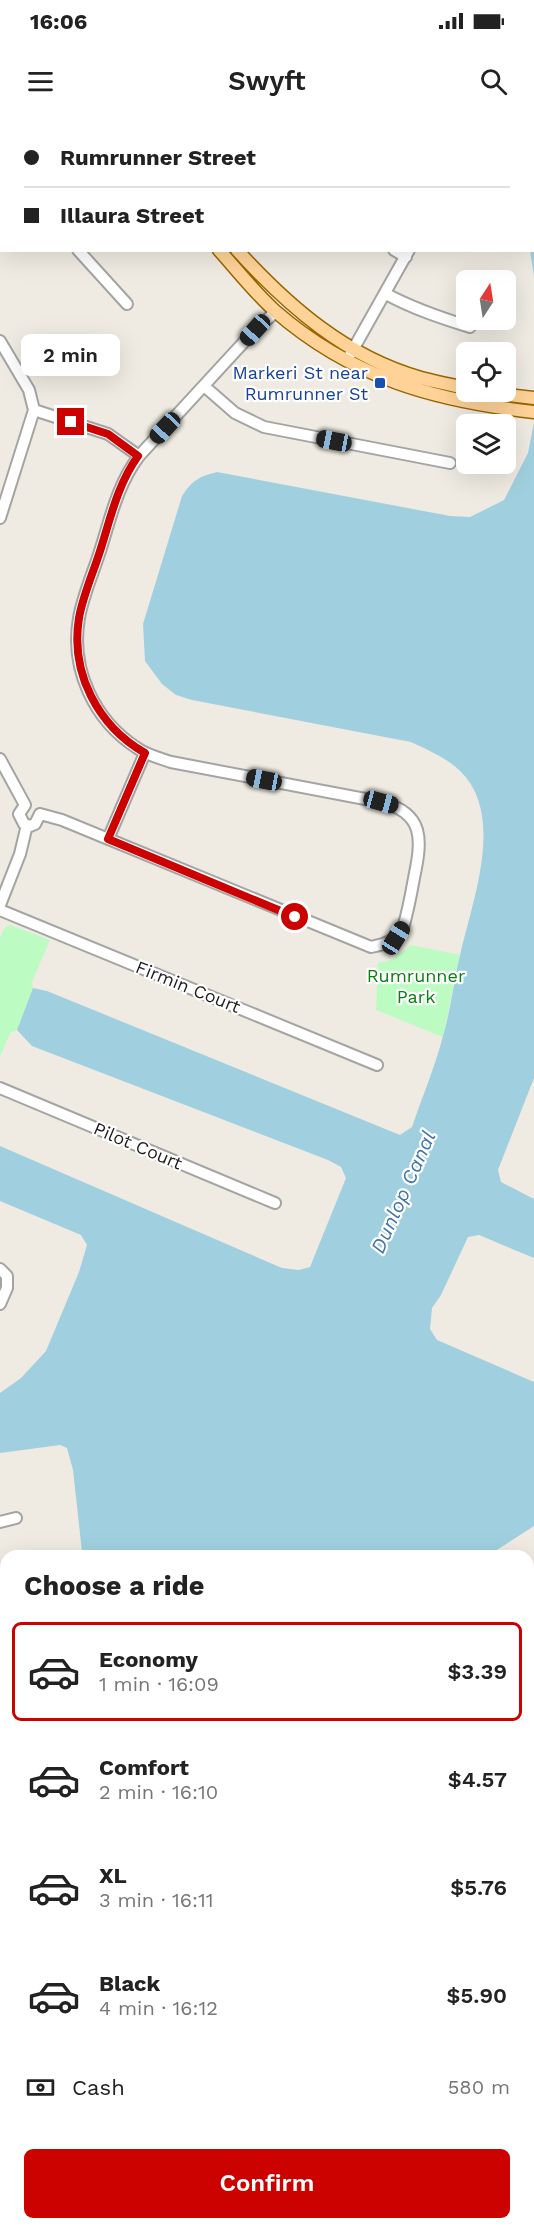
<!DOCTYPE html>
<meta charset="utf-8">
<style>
:root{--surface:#fff;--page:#f6f6f6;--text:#222;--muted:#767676;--line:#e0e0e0;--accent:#cb0200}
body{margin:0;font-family:"Work Sans",sans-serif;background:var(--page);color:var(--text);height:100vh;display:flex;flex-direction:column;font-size:22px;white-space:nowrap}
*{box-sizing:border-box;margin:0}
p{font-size:20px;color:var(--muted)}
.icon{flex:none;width:33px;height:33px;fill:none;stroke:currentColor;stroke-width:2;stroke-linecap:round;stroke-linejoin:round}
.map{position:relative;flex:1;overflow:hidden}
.details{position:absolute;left:0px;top:1430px;width:534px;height:680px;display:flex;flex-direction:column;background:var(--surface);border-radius:18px 18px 0 0;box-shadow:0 6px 24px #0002}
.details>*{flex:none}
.banner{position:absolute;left:0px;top:0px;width:534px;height:132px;box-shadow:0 6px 24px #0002;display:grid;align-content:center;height:132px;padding:0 24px;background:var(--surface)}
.needle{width:39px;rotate:12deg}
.controls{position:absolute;left:456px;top:150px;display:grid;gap:12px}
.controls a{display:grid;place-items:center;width:60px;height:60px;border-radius:9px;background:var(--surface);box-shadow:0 6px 24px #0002;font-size:30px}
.end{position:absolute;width:27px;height:27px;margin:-14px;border:8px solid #cb0200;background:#fff;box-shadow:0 0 0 3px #fff}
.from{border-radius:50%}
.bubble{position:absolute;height:42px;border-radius:9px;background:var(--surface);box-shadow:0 6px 24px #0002;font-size:20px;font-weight:600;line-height:42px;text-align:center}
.car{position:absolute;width:18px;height:36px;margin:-18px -9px;border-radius:8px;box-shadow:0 0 4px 2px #0007;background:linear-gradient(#222 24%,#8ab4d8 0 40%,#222 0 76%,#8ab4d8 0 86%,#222 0)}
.banner b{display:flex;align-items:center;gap:21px;height:57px;font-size:22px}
.banner b+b{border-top:2px solid var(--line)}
.banner i{width:15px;height:15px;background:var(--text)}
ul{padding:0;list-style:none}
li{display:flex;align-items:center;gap:18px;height:99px;margin:0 12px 9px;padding:0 12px;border:3px solid transparent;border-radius:9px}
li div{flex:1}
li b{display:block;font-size:22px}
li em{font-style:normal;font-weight:600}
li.selected{border-color:var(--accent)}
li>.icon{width:54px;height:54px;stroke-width:1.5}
h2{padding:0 24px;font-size:27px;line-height:72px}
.pay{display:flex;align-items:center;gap:15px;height:66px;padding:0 24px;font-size:22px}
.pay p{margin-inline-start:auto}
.primary-button{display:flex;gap:12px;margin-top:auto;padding:12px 24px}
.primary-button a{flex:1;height:69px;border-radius:9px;background:var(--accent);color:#fff;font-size:24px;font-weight:600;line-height:69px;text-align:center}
.status{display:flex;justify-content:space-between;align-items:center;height:42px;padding:0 30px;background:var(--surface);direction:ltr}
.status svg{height:16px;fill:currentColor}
header{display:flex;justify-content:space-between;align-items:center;height:78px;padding:0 24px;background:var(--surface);font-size:27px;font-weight:600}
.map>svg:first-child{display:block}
.residential{fill:#dbdada}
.education{fill:#ffffdc}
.park{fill:#bcfcc2}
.pitch{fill:#7ce3bc}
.water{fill:#a0d0df}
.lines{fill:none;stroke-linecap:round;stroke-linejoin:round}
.minor-casing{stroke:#a4a4a4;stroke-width:14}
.major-casing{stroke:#976600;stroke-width:15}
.minor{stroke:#fff;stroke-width:10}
.major{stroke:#ffd398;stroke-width:12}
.route{stroke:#cb0200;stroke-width:8}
.transit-dot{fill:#1a4fb4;stroke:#fff;stroke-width:2}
.labels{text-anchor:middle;stroke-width:4.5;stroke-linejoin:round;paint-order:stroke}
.transit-label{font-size:18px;fill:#164399;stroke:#fff;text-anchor:end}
.park-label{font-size:18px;fill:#068111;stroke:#fff}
.street-label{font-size:18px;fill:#1d1d1d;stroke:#fff}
.water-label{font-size:20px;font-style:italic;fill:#4275aa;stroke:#fff}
</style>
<div class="status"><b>16:06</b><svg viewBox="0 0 49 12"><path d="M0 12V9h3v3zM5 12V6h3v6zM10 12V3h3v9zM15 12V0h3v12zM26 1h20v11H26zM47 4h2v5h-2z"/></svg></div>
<header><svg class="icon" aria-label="menu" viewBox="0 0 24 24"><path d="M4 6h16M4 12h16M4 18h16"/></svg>Swyft<svg class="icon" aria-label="search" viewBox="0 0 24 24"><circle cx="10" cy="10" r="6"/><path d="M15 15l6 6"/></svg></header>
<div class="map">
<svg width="534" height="2108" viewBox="0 0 534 2108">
<rect width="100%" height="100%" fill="#efebe2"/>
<path class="residential" d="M 6,1594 L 6,1726 L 0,1725 L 0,1595 Z
M 0,1764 L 6,1765 L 6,2030 L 0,2045 Z"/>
<path class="education" d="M 528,1913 L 534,1915 L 534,2108 L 353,2108 L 340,2103 L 528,2103 Z"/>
<path class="park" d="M 10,805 L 50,820 L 32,862 L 33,868 L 17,910 L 10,913 L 0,937 L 0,818 L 4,808 Z
M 411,825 L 460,835 L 443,917 L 376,890 L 378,843 L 391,840 Z
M 72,2103 L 340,2103 L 353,2108 L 70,2108 Z"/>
<path class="pitch" d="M 100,2103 L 167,2103 L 165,2108 L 98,2108 Z
M 227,2103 L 289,2103 L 287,2108 L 240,2108 Z"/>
<path class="water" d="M 495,0 L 534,0 L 534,156 L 530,131 L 532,130 L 532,2 Z
M 534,302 L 534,958 L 498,1050 L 501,1062 L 534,1079 L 534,1138 L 479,1115 L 468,1117 L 441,1175 L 432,1188 L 430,1209 L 437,1220 L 534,1262 L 534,1406 L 489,1435 L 80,1435 L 82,1432 L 73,1350 L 67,1328 L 60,1325 L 0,1333 L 0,1273 L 21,1258 L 46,1231 L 79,1152 L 87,1125 L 81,1115 L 0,1081 L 0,1026 L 282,1148 L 299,1150 L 310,1147 L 346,1058 L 341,1047 L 328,1040 L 32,926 L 17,910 L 33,868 L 47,871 L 400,1015 L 412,1007 C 422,977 435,947 443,916 C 451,889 454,859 461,831 C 472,783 500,709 470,663 C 457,642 432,632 411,622 L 192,580 L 176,575 L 162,564 L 145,541 L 143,504 L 182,376 C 193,360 198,357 217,352 L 450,396 L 470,397 L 504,380 L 528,333 Z
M 6,1477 L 6,1594 L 0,1595 L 0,1478 Z
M 1,2049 L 6,2050 L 6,2103 L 65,2103 L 63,2108 L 0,2108 L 0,2069 L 3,2065 L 0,2064 Z"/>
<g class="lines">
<g class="minor-casing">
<path id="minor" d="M 402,0 L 404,2
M 59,2 L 61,0
M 0,56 L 2,55
M 78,130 L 127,184
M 394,130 L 406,137
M 386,174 C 414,189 441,198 470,207
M 0,221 L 29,270 L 34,290 L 0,398
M 350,235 L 409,130
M 204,266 L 235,293 L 264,307 L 450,343
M 34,290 L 108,314 L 139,336
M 0,639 L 25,685
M 25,685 L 19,694 L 24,704 L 30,706 L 35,704 L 40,694
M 40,694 L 62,700 L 371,827 C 386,824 395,821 403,808 C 408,791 411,775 414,758 C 422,720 425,693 381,682 L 171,642 C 159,638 147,635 137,628 C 94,600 70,549 79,498 C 83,475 94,451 101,428 C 111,396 118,364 139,336 L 255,210 L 271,196 L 274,190
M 108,719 L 145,633
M 0,785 L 20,734 L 27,705
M 0,790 L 377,945
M 0,968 L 275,1083
M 0,1149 L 7,1156 L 7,1168 L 0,1184
M 0,1402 L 16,1398
M 528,1480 L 534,1475
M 528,1554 L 534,1554
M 528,1650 L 534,1649
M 528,1777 L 534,1779
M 528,1886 L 534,1888
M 77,2108 L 79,2103"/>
</g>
<g class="major-casing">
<path id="major" d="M 98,0 L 100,2
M 115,0 L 117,2
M 219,130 C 237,150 255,173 275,191 C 352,258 435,281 534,292
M 237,130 C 288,186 346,237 421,258 C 436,262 451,265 466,268
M 482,272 L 534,278
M 0,1750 L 6,1749"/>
</g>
<use href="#minor" class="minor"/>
<use href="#major" class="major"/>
</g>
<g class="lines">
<path class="route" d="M 71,302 L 108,314 L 138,336 C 118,364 111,396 101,428 C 94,451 83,475 79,498 C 70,553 98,606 145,633 L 108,719 L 295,797"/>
</g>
<rect class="transit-dot" x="374" y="257" width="12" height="12" rx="3"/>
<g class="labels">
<g class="transit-label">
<text x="368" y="259">Markeri St near<tspan x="368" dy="21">Rumrunner St</tspan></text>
</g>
<g class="park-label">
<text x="416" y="862">Rumrunner<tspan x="416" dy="21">Park</tspan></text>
</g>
<g class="street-label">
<text transform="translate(188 867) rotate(22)" y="6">Firmin Court</text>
<text transform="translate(138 1026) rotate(23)" y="6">Pilot Court</text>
</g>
<g class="water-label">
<text transform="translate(403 1072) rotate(-66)" y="7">Dunlop Canal</text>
</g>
</g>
</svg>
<div class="controls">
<a><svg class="needle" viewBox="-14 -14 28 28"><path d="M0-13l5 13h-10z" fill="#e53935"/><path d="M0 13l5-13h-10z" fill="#767676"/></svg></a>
<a><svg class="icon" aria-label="locate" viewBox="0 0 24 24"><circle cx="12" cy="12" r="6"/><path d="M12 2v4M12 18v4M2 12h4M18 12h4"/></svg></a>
<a><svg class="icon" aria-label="layers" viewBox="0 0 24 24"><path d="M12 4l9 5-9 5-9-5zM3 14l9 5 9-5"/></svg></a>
</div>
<i class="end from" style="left:295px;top:797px"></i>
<i class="end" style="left:71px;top:302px"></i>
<div class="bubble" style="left:21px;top:214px;width:99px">2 min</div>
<i class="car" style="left:255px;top:210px;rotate:222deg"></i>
<i class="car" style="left:165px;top:308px;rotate:223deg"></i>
<i class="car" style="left:334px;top:321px;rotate:281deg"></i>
<i class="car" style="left:264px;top:660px;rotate:281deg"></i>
<i class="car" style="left:381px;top:682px;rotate:105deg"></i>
<i class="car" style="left:396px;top:818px;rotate:32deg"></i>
<div class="banner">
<b><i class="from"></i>Rumrunner Street</b>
<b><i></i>Illaura Street</b>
</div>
<section class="details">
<h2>Choose a ride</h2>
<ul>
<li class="selected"><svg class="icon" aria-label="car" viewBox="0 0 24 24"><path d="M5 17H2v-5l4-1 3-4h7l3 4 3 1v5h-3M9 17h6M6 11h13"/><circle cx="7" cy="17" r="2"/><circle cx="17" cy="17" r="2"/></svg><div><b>Economy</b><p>1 min · 16:09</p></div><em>$3.39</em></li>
<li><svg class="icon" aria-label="car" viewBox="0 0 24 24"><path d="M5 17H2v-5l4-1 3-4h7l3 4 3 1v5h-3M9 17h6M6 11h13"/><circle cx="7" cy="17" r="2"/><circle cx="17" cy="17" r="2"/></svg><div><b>Comfort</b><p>2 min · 16:10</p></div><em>$4.57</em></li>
<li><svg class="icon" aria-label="car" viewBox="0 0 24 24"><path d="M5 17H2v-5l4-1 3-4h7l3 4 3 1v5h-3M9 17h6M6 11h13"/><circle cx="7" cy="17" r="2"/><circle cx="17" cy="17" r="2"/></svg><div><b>XL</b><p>3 min · 16:11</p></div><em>$5.76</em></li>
<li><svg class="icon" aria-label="car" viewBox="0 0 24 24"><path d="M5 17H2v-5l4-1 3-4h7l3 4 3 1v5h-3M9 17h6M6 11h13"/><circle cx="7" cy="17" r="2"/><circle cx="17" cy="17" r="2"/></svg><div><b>Black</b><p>4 min · 16:12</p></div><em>$5.90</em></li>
</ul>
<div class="pay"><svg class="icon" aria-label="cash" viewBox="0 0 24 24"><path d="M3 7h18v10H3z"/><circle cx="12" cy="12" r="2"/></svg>Cash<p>580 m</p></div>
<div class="primary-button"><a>Confirm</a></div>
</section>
</div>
